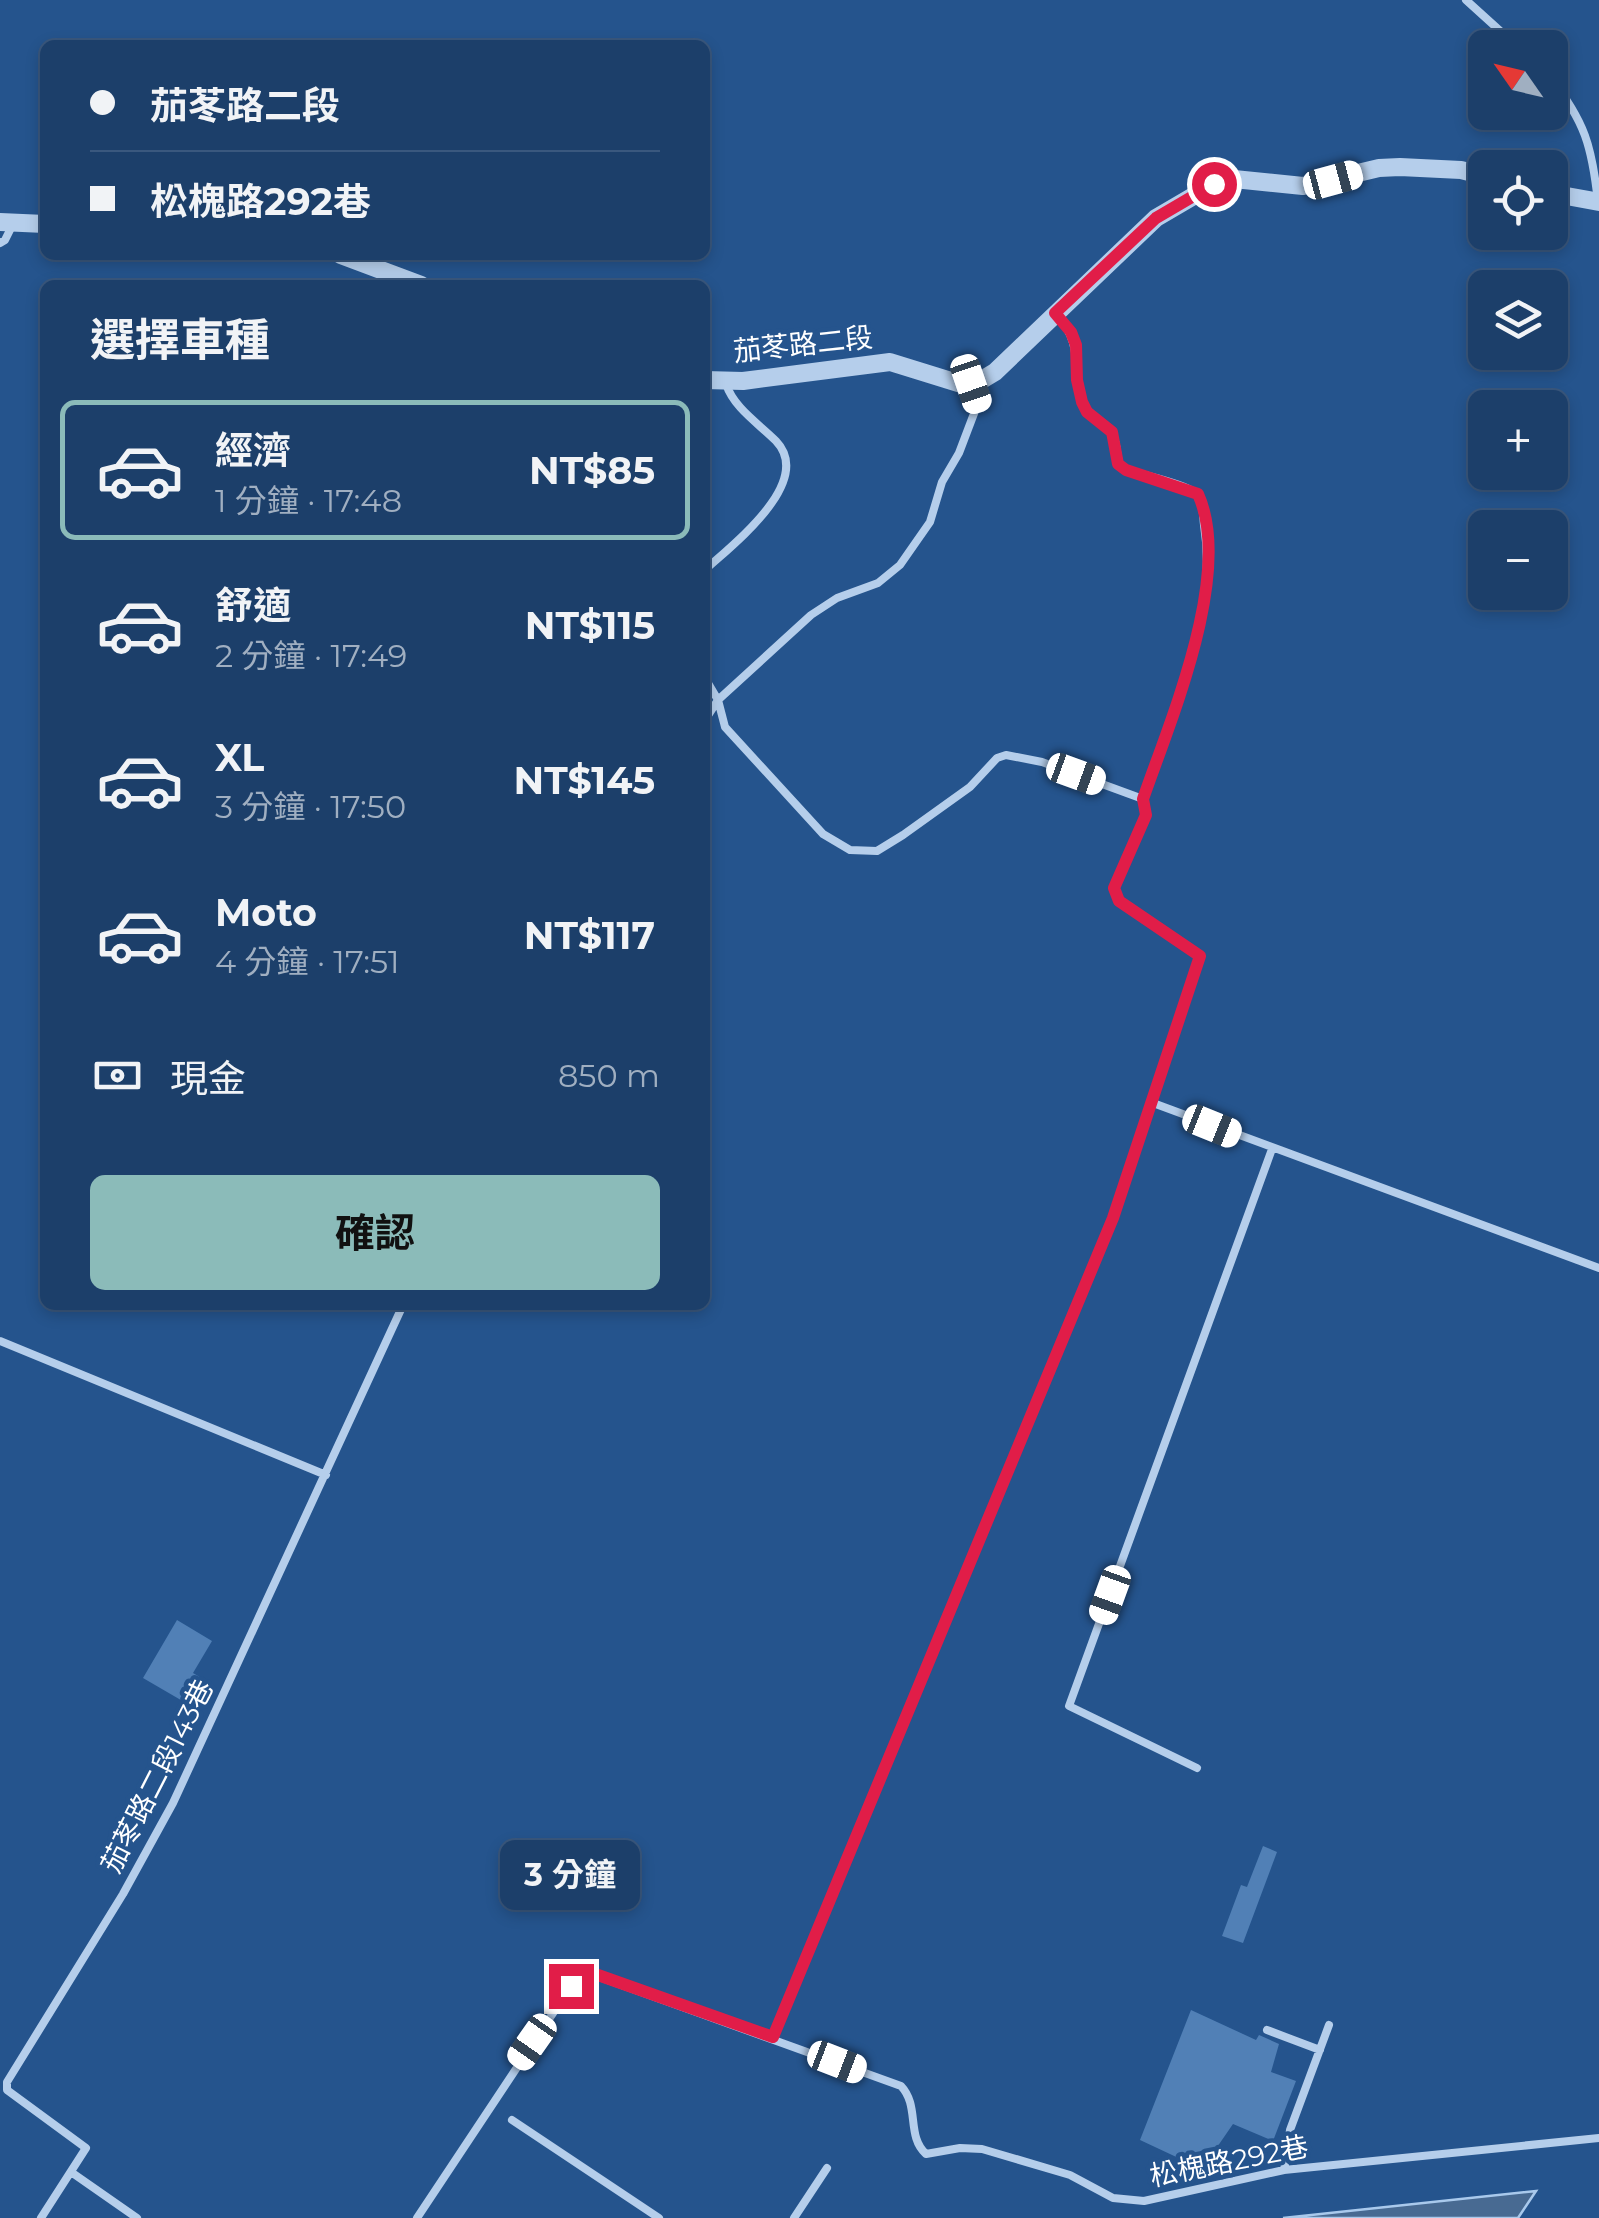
<!DOCTYPE html>
<html lang="zh-TW">
<meta charset="utf-8">
<style>
:root{--surface:#1c3f6a;--page:#294a72;--text:#f1f3f6;--muted:#a0afc1;--line:#3a587e;--accent:#8bbbb9}
body{margin:0;font-family:Montserrat,"Noto Sans TC",sans-serif;background:var(--page);color:var(--text);height:100vh;display:flex;flex-direction:column;font-size:38px;white-space:nowrap}
*{box-sizing:border-box;margin:0}
p{font-size:32px;color:var(--muted)}
.icon{flex:none;width:55px;height:55px;fill:none;stroke:currentColor;stroke-width:2;stroke-linecap:round;stroke-linejoin:round}
.map{position:relative;flex:1;overflow:hidden}
.side{position:absolute;left:40px;top:280px;width:670px;height:1030px;display:flex;flex-direction:column;background:var(--surface);border-radius:15px;box-shadow:0 5px 15px #0003,0 0 0 2px var(--line)}
.side>*{flex:none}
.top-card{position:absolute;left:40px;top:40px;width:670px;height:220px;border-radius:15px;box-shadow:0 5px 15px #0003,0 0 0 2px var(--line);display:grid;align-content:center;height:220px;padding:0 50px;background:var(--surface)}
.needle{width:65px;rotate:304deg}
.buttons{position:absolute;left:1468px;top:30px;display:grid;gap:20px}
.buttons a{display:grid;place-items:center;width:100px;height:100px;border-radius:15px;background:var(--surface);box-shadow:0 5px 15px #0003,0 0 0 2px var(--line);font-size:50px}
.end{position:absolute;width:45px;height:45px;margin:-22px;border:12px solid #e11d48;background:#fff;box-shadow:0 0 0 5px #fff}
.from{border-radius:50%}
.bubble{position:absolute;height:70px;border-radius:15px;background:var(--surface);box-shadow:0 5px 15px #0003,0 0 0 2px var(--line);font-size:32px;font-weight:700;line-height:70px;text-align:center}
.car{position:absolute;width:30px;height:60px;margin:-30px -15px;border-radius:12px;box-shadow:0 0 8px 2px #0007;background:linear-gradient(#fff 24%,#345 0 40%,#fff 0 76%,#345 0 86%,#fff 0)}
.top-card b{display:flex;align-items:center;gap:35px;height:95px;font-size:38px}
.top-card b+b{border-top:2px solid var(--line)}
.top-card i{width:25px;height:25px;background:var(--text)}
ul{padding:0;list-style:none}
li{display:flex;align-items:center;gap:30px;height:140px;margin:0 20px 15px;padding:0 30px;border:5px solid transparent;border-radius:15px}
li div{flex:1}
li b{display:block;font-size:38px}
li em{font-style:normal;font-weight:700}
li.current{border-color:var(--accent)}
li>.icon{width:90px;height:90px;stroke-width:1.5}
h2{padding:0 50px;font-size:45px;line-height:120px}
.pay{display:flex;align-items:center;gap:25px;height:110px;padding:0 50px;font-size:38px}
.pay p{margin-inline-start:auto}
.action{display:flex;gap:20px;margin-top:auto;padding:20px 50px}
.action a{flex:1;height:115px;border-radius:15px;background:var(--accent);color:#111;font-size:40px;font-weight:700;line-height:115px;text-align:center}
.map>svg:first-child{display:block}
.water{fill:#486a92;stroke:#a9c9ec;stroke-width:2.5}
.building{fill:#5180b6}
.lines{fill:none;stroke-linecap:round;stroke-linejoin:round}
.service{stroke:#b5ceeb;stroke-width:8}
.tertiary{stroke:#b5ceeb;stroke-width:18}
.route{stroke:#e11d48;stroke-width:12}
.labels{text-anchor:middle;stroke-width:9;stroke-linejoin:round;paint-order:stroke}
.street-label{font-size:28px;fill:#fff;stroke:#25548d}
</style>
<div class="map">
<svg width="1599" height="2218" viewBox="0 0 1599 2218">
<rect width="100%" height="100%" fill="#25548d"/>
<path class="water" d="M 1536,2191 L 1518,2218 L 1283,2218 Z"/>
<path class="building" d="M 177,1620 L 212,1641 L 193,1673 L 213,1685 L 198,1710 L 143,1678 Z
M 1263,1846 L 1277,1852 L 1243,1943 L 1222,1936 L 1241,1885 L 1247,1887 Z
M 1191,2010 L 1256,2040 L 1259,2035 L 1279,2044 L 1271,2072 L 1296,2081 L 1273,2141 L 1233,2124 L 1202,2169 L 1140,2140 Z"/>
<g class="lines">
<path class="service" d="M 1466,0 L 1519,48
M 1550,77 C 1585,122 1592,146 1598,202
M 0,243 L 5,240 L 14,222
M 705,570 C 732,545 815,482 776,441 C 758,423 734,408 726,384
M 705,678 L 718,700 L 725,727 L 823,834 L 850,850 L 877,851 L 903,835 L 970,787 L 997,758 L 1006,755 L 1042,762 L 1143,799
M 705,720 L 718,700 L 811,615 L 837,598 L 878,583 L 900,565 L 930,522 L 942,482 L 959,453 L 978,403 L 971,384
M 1153,1103 L 1599,1268
M 0,1341 L 326,1475
M 1197,1768 L 1069,1706 L 1272,1149
M 1267,2030 L 1320,2050
M 773,2037 L 1113,1218 L 1200,956 L 1119,901 L 1115,889 L 1146,815 L 1143,799 C 1172,713 1219,618 1204,525 C 1203,516 1203,501 1198,495 C 1190,485 1140,474 1126,470 L 1119,464 C 1117,456 1117,440 1112,433 C 1105,421 1090,418 1084,405 C 1069,370 1086,349 1058,316
M 512,2120 L 659,2218
M 1284,2170 L 1290,2130 L 1329,2025
M 71,2172 L 137,2218
M 41,2218 L 86,2148 L 7,2090 L 7,2082 L 123,1894 L 173,1803 L 403,1305
M 417,2218 L 571,1986 L 580,1978 L 591,1974 L 901,2086 C 920,2106 906,2136 926,2154 L 960,2148 L 982,2149 L 1070,2175 L 1113,2198 L 1144,2201 L 1284,2170 L 1599,2138
M 794,2218 L 827,2168"/>
<path class="tertiary" d="M 1550,193 L 1599,202
M 0,222 L 45,224
M 341,255 L 421,285
M 705,380 L 743,381 L 890,362 L 961,384 L 980,381 L 995,372 L 1156,218 L 1214,184 L 1234,179 L 1303,186 L 1379,168 L 1400,167 L 1461,170 L 1485,176"/>
</g>
<g class="lines">
<path class="route" d="M 571,1986 L 585,1976 L 598,1975 L 773,2037 L 1113,1218 L 1200,956 L 1119,901 L 1114,888 L 1146,815 L 1143,799 C 1170,721 1234,573 1198,494 L 1126,470 L 1118,464 L 1112,432 L 1087,412 L 1082,402 L 1077,380 L 1076,345 L 1071,332 L 1055,313 L 1156,218 L 1214,184"/>
</g>
<g class="labels">
<g class="street-label">
<text transform="translate(803 344) rotate(-6)" y="10">茄苳路二段</text>
<text transform="translate(157 1776) rotate(-63)" y="10">茄苳路二段143巷</text>
<text transform="translate(1229 2161) rotate(-11)" y="10">松槐路292巷</text>
</g>
</g>
</svg>
<div class="buttons">
<a><svg class="needle" viewBox="-14 -14 28 28"><path d="M0-13l5 13h-10z" fill="#e53935"/><path d="M0 13l5-13h-10z" fill="#a0afc1"/></svg></a>
<a><svg class="icon" aria-label="locate" viewBox="0 0 24 24"><circle cx="12" cy="12" r="6"/><path d="M12 2v4M12 18v4M2 12h4M18 12h4"/></svg></a>
<a><svg class="icon" aria-label="layers" viewBox="0 0 24 24"><path d="M12 4l9 5-9 5-9-5zM3 14l9 5 9-5"/></svg></a>
<a>+</a>
<a>−</a>
</div>
<i class="end from" style="left:1214px;top:184px"></i>
<i class="end" style="left:571px;top:1986px"></i>
<div class="bubble" style="left:500px;top:1840px;width:140px">3 分鐘</div>
<i class="car" style="left:1333px;top:180px;rotate:75deg"></i>
<i class="car" style="left:971px;top:384px;rotate:161deg"></i>
<i class="car" style="left:1076px;top:774px;rotate:110deg"></i>
<i class="car" style="left:1212px;top:1126px;rotate:112deg"></i>
<i class="car" style="left:1110px;top:1595px;rotate:200deg"></i>
<i class="car" style="left:532px;top:2042px;rotate:215deg"></i>
<i class="car" style="left:837px;top:2062px;rotate:111deg"></i>
<div class="top-card">
<b><i class="from"></i>茄苳路二段</b>
<b><i></i>松槐路292巷</b>
</div>
<section class="side">
<h2>選擇車種</h2>
<ul>
<li class="current"><svg class="icon" aria-label="car" viewBox="0 0 24 24"><path d="M5 17H2v-5l4-1 3-4h7l3 4 3 1v5h-3M9 17h6M6 11h13"/><circle cx="7" cy="17" r="2"/><circle cx="17" cy="17" r="2"/></svg><div><b>經濟</b><p>1 分鐘 · 17:48</p></div><em>NT$85</em></li>
<li><svg class="icon" aria-label="car" viewBox="0 0 24 24"><path d="M5 17H2v-5l4-1 3-4h7l3 4 3 1v5h-3M9 17h6M6 11h13"/><circle cx="7" cy="17" r="2"/><circle cx="17" cy="17" r="2"/></svg><div><b>舒適</b><p>2 分鐘 · 17:49</p></div><em>NT$115</em></li>
<li><svg class="icon" aria-label="car" viewBox="0 0 24 24"><path d="M5 17H2v-5l4-1 3-4h7l3 4 3 1v5h-3M9 17h6M6 11h13"/><circle cx="7" cy="17" r="2"/><circle cx="17" cy="17" r="2"/></svg><div><b>XL</b><p>3 分鐘 · 17:50</p></div><em>NT$145</em></li>
<li><svg class="icon" aria-label="car" viewBox="0 0 24 24"><path d="M5 17H2v-5l4-1 3-4h7l3 4 3 1v5h-3M9 17h6M6 11h13"/><circle cx="7" cy="17" r="2"/><circle cx="17" cy="17" r="2"/></svg><div><b>Moto</b><p>4 分鐘 · 17:51</p></div><em>NT$117</em></li>
</ul>
<div class="pay"><svg class="icon" aria-label="cash" viewBox="0 0 24 24"><path d="M3 7h18v10H3z"/><circle cx="12" cy="12" r="2"/></svg>現金<p>850 m</p></div>
<div class="action"><a>確認</a></div>
</section>
</div>
